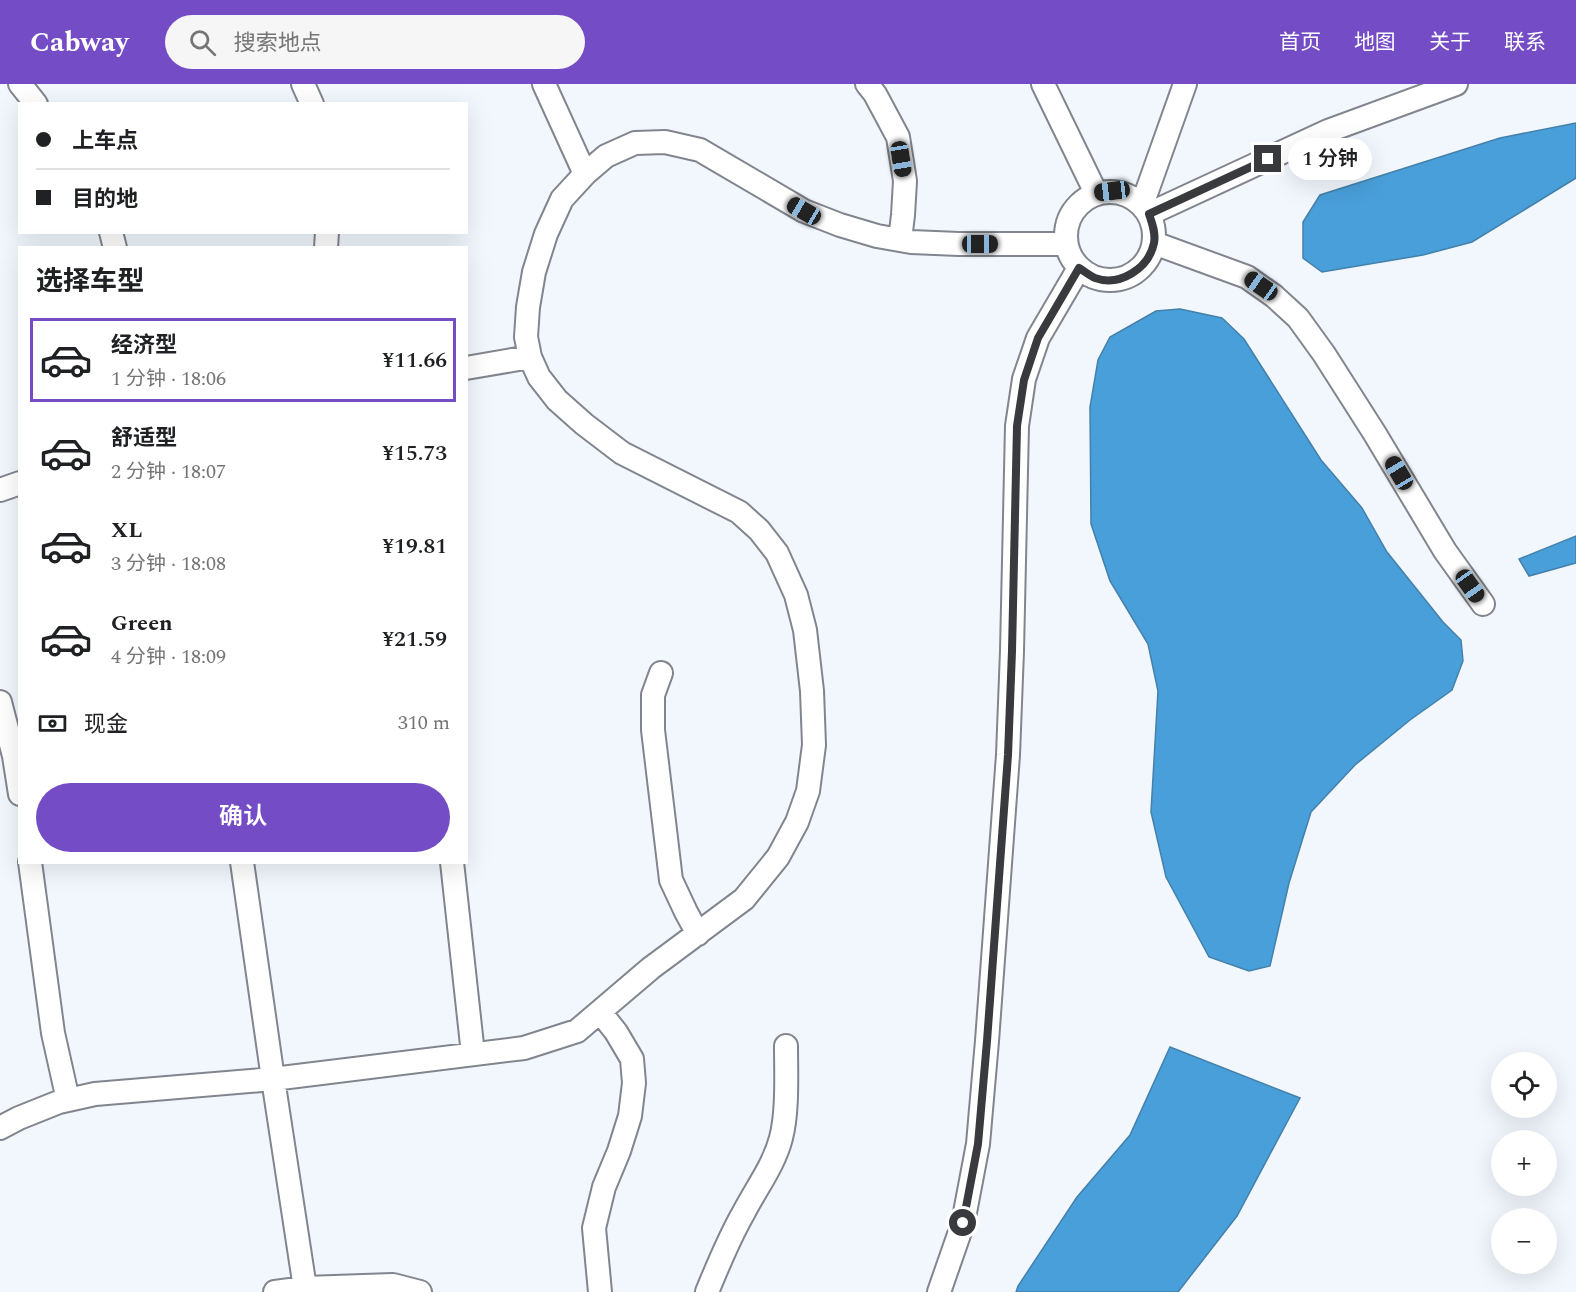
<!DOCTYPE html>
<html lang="zh">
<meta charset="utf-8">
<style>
:root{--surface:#fff;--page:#f6f6f6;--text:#202124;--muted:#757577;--line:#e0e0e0;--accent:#744cc5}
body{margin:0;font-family:Spectral,"Noto Sans SC",serif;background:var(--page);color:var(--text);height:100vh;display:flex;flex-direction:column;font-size:22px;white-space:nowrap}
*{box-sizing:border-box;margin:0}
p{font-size:20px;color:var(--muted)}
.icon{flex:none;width:33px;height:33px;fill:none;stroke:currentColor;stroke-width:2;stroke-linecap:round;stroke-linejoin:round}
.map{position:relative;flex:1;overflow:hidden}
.drawer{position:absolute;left:18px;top:162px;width:450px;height:618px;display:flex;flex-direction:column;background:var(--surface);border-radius:0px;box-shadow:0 6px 24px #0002}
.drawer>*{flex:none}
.banner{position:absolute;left:18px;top:18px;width:450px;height:132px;border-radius:0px;box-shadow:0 6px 24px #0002;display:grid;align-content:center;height:132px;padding:0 18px;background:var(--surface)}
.buttons{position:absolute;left:1491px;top:968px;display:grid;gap:12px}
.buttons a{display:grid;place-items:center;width:66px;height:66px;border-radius:50%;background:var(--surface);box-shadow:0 6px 24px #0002;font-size:30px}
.end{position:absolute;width:27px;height:27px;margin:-14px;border:8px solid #383a3e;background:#fff;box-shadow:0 0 0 3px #fff}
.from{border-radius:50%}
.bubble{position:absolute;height:42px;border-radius:21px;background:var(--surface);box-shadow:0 6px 24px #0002;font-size:20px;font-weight:600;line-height:42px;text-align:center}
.car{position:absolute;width:18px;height:36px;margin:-18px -9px;border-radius:8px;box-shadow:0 0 4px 2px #0007;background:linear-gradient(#222 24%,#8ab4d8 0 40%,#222 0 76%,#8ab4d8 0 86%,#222 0)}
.banner b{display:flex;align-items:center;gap:21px;height:57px;font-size:22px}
.banner b+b{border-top:2px solid var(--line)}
.banner i{width:15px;height:15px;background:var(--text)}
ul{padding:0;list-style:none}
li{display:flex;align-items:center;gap:18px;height:84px;margin:0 12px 9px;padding:0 6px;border:3px solid transparent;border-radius:0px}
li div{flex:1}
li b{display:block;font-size:22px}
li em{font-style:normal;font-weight:600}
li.current{border-color:var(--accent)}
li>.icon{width:54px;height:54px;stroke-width:1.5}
h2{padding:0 18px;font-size:27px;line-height:72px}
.pay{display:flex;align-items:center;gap:15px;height:66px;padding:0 18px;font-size:22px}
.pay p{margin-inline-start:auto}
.action{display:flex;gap:12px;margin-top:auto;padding:12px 18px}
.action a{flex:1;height:69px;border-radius:36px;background:var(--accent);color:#fff;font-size:24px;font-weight:600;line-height:69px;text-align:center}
header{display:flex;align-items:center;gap:36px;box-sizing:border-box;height:84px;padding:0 30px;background:var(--accent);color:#fff}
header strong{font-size:28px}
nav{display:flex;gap:33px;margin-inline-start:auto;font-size:21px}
.search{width:420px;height:54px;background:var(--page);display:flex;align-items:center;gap:15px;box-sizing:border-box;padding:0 21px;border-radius:33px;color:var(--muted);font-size:22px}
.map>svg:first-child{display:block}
.water{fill:#499fd9;stroke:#4481aa;stroke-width:1.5}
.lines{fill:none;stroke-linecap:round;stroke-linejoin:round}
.minor-casing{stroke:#80858e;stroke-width:26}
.minor{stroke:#fff;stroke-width:22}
.route{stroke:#383a3e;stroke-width:8}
</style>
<header>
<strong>Cabway</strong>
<div class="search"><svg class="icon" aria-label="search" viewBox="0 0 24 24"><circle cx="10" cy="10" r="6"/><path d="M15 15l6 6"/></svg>搜索地点</div>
<nav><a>首页</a><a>地图</a><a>关于</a><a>联系</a></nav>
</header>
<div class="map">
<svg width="1576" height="1208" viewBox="0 0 1576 1208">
<rect width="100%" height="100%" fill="#f2f7fe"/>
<path class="water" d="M 1576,39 L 1576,94 L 1472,158 L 1423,171 L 1322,188 L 1303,174 L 1303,138 L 1320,111 L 1500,54 Z
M 1180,225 L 1222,234 L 1244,255 L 1321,376 L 1362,424 L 1387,468 L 1443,538 L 1461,556 L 1463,577 L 1452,606 L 1410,636 L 1355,681 L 1311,728 L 1289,799 L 1270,882 L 1249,887 L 1209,873 L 1166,793 L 1151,728 L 1158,607 L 1148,560 L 1110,497 L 1091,440 L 1090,323 L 1098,276 L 1110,253 L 1156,227 Z
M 1576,452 L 1576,479 L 1529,492 L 1519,475 Z
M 1170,963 L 1300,1014 L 1237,1132 L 1178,1208 L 1016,1208 L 1018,1202 L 1077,1113 L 1130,1051 Z"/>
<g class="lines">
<g class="minor-casing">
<path id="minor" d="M 20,0 L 36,20
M 303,0 L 312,20
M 544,0 L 585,90
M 867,0 L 875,10 L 898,53 L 905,97 L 903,131 L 900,156
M 1043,0 L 1096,109
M1066 152a44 44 0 1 1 88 0a44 44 0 1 1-88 0Z
M 1142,121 L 1185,0
M 1149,130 L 1328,47 L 1456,0
M 111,148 L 115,164
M 1154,159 L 1247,193 L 1274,212 L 1298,234 L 1324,270 L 1375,350 L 1445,467 L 1483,520
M 326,164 L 327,148
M 466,284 L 530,273
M 0,406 L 20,399
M 661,589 L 653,611 L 653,646 L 671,796 L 686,828 L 698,850
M 0,618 L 14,672 L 20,710
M 30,778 L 53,949 L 68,1016
M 242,778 L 273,995 L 305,1204
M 452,778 L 473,970
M 600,928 L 616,948 L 632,975 L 634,999 L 630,1032 L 619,1067 L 604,1103 L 594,1144 L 600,1208
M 0,1044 L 19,1034 L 59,1018 L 95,1010 L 273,995 L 524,964 L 577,947 L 651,884 L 744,815 L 778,773 L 797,738 L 808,707 L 814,661 L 812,607 L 805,546 L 796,511 L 777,469 L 759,446 L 739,428 L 622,369 L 584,340 L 557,316 L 539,293 L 530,273 L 526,253 L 528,223 L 534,188 L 546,150 L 562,115 L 585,90 L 606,72 L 635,59 L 665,58 L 700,66 L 804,127 L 840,141 L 877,152 L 911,158 L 959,160 L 1065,160
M 275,1208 L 305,1204 L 393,1201 L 420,1208
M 707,1208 C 718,1181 729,1154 744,1128 C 757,1103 774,1081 781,1054 C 788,1027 786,989 786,962
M 939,1208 L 963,1139 L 978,1060 L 987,957 L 1008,671 L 1012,567 L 1017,342 L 1024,295 L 1038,254 L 1079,184"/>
</g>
<use href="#minor" class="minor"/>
</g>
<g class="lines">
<path class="route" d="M 963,1139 L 978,1060 L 987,957 L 1008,671 L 1012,567 L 1017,342 L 1024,296 L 1038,254 L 1079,184 C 1084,187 1090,192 1095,194 C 1120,203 1149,184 1154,159 C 1156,149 1152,139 1149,130 L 1268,75"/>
</g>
</svg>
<div class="buttons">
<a><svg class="icon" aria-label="locate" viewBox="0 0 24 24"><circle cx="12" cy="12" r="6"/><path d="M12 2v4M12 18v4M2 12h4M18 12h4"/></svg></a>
<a>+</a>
<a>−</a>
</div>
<i class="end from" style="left:963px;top:1139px"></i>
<i class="end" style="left:1268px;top:75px"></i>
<div class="bubble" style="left:1288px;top:54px;width:84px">1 分钟</div>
<i class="car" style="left:901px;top:75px;rotate:171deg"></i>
<i class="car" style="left:1112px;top:107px;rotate:263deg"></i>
<i class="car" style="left:804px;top:127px;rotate:300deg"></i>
<i class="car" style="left:980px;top:160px;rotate:90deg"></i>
<i class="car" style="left:1261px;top:202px;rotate:305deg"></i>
<i class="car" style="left:1399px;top:389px;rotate:329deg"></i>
<i class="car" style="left:1470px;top:502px;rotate:145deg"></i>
<div class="banner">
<b><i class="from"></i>上车点</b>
<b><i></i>目的地</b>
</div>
<section class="drawer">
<h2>选择车型</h2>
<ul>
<li class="current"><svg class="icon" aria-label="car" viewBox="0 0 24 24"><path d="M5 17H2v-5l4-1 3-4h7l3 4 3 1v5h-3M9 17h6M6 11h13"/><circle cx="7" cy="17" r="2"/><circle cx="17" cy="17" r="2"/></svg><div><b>经济型</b><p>1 分钟 · 18:06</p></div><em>¥11.66</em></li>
<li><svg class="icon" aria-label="car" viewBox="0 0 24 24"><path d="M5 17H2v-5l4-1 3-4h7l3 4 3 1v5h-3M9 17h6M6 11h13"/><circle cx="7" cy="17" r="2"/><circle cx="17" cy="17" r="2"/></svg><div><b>舒适型</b><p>2 分钟 · 18:07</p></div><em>¥15.73</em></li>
<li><svg class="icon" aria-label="car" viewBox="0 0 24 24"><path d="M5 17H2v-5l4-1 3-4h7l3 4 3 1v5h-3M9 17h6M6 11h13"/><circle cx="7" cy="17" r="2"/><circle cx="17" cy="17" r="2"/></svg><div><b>XL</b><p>3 分钟 · 18:08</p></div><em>¥19.81</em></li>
<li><svg class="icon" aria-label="car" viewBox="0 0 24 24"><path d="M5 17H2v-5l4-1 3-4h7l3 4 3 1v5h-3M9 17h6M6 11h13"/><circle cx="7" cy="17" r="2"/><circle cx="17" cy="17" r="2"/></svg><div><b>Green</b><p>4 分钟 · 18:09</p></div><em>¥21.59</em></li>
</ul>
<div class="pay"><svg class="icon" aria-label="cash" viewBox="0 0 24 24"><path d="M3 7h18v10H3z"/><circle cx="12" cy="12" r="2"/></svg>现金<p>310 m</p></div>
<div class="action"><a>确认</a></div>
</section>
</div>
